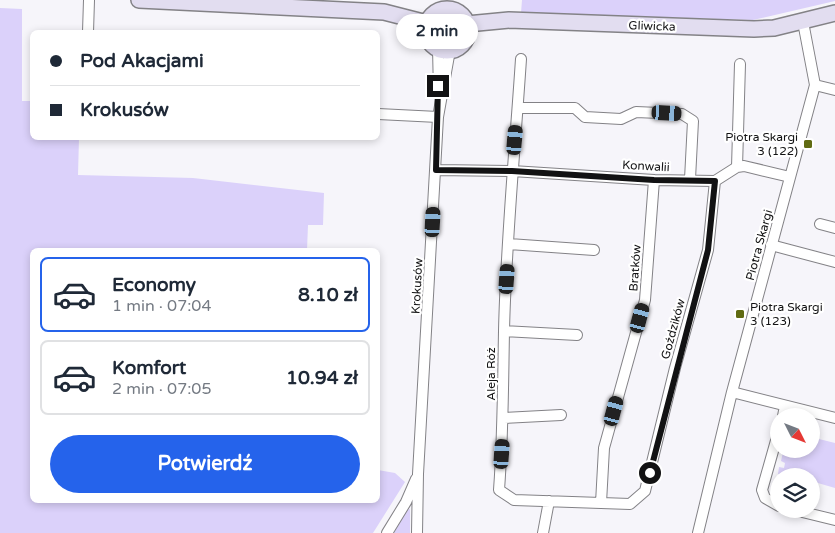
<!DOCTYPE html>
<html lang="pl">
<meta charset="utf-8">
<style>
:root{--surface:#fff;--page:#f2f2f3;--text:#1f2937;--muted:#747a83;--line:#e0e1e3;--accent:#2563eb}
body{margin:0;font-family:"Varela Round",sans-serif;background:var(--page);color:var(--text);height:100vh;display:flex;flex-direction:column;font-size:19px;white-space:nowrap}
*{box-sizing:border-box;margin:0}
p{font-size:16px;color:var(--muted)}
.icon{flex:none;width:28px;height:28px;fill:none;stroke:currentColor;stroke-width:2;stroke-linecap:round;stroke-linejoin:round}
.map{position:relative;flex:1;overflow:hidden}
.details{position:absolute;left:30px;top:248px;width:350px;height:255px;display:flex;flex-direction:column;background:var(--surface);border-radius:8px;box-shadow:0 2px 8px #0003}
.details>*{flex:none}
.top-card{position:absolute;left:30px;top:30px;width:350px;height:110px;border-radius:8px;box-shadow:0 2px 8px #0003;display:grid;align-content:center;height:110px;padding:0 20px;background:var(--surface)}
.needle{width:32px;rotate:132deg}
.tools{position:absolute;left:770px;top:408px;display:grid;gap:10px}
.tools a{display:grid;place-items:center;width:50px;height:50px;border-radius:50%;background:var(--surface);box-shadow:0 2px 8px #0003;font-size:25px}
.end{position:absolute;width:22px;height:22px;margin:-11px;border:6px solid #121213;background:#fff;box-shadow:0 0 0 2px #fff}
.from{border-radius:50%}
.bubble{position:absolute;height:35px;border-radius:18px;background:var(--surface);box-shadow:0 2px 8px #0003;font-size:16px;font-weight:700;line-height:35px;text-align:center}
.car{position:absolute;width:15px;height:30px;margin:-15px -8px;border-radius:6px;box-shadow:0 0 4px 1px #0007;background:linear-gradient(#222 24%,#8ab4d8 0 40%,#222 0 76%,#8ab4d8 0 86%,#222 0)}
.top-card b{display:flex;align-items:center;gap:18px;height:48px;font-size:19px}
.top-card b+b{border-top:1px solid var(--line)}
.top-card i{width:12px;height:12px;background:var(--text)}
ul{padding:9px 0 0;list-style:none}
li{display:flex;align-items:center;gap:15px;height:75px;margin:0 10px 8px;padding:0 10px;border:2px solid var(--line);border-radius:8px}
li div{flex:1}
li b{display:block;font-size:19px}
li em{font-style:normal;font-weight:700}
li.active{border-color:var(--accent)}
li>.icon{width:45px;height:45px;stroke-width:1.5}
.cta{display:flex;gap:10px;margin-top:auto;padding:10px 20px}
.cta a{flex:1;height:58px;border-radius:30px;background:var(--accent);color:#fff;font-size:20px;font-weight:700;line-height:58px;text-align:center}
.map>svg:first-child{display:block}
.green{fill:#dbd1fa}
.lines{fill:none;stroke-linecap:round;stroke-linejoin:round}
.minor-casing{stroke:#838286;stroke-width:12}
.secondary-casing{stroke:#838286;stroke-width:18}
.minor{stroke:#fff;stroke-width:10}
.secondary{stroke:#e2ddf0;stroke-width:15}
.route{stroke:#121213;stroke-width:6}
.poi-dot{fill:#606b12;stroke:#fff;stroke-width:2}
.labels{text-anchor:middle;stroke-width:4.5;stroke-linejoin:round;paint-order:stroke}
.street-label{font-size:12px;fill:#121213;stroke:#fff}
.poi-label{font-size:12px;fill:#121213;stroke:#fff;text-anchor:end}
</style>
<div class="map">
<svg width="835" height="533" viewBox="0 0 835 533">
<rect width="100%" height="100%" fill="#f6f5fa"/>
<path class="green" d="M 522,0 L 835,0 L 835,1 L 753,20 L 521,13 Z
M 0,8 L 22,9 L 22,101 L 32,101 L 32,138 L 79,138 L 78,175 L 193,178 L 324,193 L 323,225 L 308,225 L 307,250 L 32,250 L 32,500 L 378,500 L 378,470 L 395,473 L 405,482 L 373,533 L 0,533 Z
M 811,437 L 835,443 L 835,488 L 811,481 L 811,476 L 778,474 L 779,467 L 784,468 L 785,463 L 781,461 L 783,452 L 793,454 L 795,449 L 811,449 Z
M 410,509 L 410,533 L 394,533 L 407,510 Z"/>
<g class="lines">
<g class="minor-casing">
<path id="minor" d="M 88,32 L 89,0
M 438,48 L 439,93
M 521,59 C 515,150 506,240 504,331 C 503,384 503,437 499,490 L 514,500 L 630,504 L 645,491 L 675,368 L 708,250 L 715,181
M 815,85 L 835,90
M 518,108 L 575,108 L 585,117 L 621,119 L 636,112 L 682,114 L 693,121 L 690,179
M 378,114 L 438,117
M 737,167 L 740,64
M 436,170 L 512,171 L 654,180 L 715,181 L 737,167 L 744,166 L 790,177
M 820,224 L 835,228
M 509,244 L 594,250
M 771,245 L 835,262
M 504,331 L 577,335
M 732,392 L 835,418
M 783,416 L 785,406
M 504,418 L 561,415
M 779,430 L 762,490 L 765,498 L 779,506
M 601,503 L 604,448 L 645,300 L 654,180
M 790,509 L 835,520
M 387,533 L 406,502 L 416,479
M 417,533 L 418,474 L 438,117 L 450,50
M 543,533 L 549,501
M 698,533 L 732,392 L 815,85 L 803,22"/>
</g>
<g class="secondary-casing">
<path id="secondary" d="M 139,0 L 384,12 L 427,23
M426 30a21 21 0 1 1 42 0a21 21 0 1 1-42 0Z
M 467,24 L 509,20 L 754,29 L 774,28 L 835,13"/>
</g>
<use href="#minor" class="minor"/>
<use href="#secondary" class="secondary"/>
</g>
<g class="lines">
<path class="route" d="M 438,86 L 436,170 L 512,171 L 654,180 L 715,181 L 708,250 L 650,473"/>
</g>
<g class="poi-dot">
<rect x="803" y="139" width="10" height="10" rx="2.5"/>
<rect x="735" y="309" width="10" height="10" rx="2.5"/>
</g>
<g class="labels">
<g class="street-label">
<text transform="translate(652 26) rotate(2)" y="4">Gliwicka</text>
<text transform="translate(646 166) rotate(3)" y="4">Konwalii</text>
<text transform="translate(759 245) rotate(-75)" y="4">Piotra Skargi</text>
<text transform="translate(635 268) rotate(-86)" y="4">Bratków</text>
<text transform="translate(417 286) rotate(-87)" y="4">Krokusów</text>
<text transform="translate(673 329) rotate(-75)" y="4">Goździków</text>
<text transform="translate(491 374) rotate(-90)" y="4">Aleja Róż</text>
</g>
<g class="poi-label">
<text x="798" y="141">Piotra Skargi<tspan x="798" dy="14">3 (122)</tspan></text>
<text x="750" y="311" text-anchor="start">Piotra Skargi<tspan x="750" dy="14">3 (123)</tspan></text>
</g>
</g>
</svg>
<div class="tools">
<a><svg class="needle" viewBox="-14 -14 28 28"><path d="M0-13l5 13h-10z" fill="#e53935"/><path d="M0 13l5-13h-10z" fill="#747a83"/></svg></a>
<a><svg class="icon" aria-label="layers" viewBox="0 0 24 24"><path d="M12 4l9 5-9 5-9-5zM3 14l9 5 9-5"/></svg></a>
</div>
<i class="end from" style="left:650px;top:473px"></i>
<i class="end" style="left:438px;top:86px"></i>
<div class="bubble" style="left:396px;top:14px;width:82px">2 min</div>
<i class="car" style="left:667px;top:113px;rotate:93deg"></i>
<i class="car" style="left:515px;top:140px;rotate:5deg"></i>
<i class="car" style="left:433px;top:222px;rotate:3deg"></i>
<i class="car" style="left:507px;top:279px;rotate:4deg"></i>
<i class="car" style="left:640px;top:318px;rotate:15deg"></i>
<i class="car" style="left:614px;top:411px;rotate:15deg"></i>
<i class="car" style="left:502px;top:454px;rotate:4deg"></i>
<div class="top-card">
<b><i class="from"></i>Pod Akacjami</b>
<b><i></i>Krokusów</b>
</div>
<section class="details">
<ul>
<li class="active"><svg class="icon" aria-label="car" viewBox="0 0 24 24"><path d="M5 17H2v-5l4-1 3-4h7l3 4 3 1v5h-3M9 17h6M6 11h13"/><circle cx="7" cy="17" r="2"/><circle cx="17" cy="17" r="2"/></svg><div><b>Economy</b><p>1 min · 07:04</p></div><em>8.10 zł</em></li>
<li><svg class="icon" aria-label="car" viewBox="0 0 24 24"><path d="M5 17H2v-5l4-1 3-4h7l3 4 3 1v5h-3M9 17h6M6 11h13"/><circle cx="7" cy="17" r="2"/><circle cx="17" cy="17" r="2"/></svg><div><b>Komfort</b><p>2 min · 07:05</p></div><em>10.94 zł</em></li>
</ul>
<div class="cta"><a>Potwierdź</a></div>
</section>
</div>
